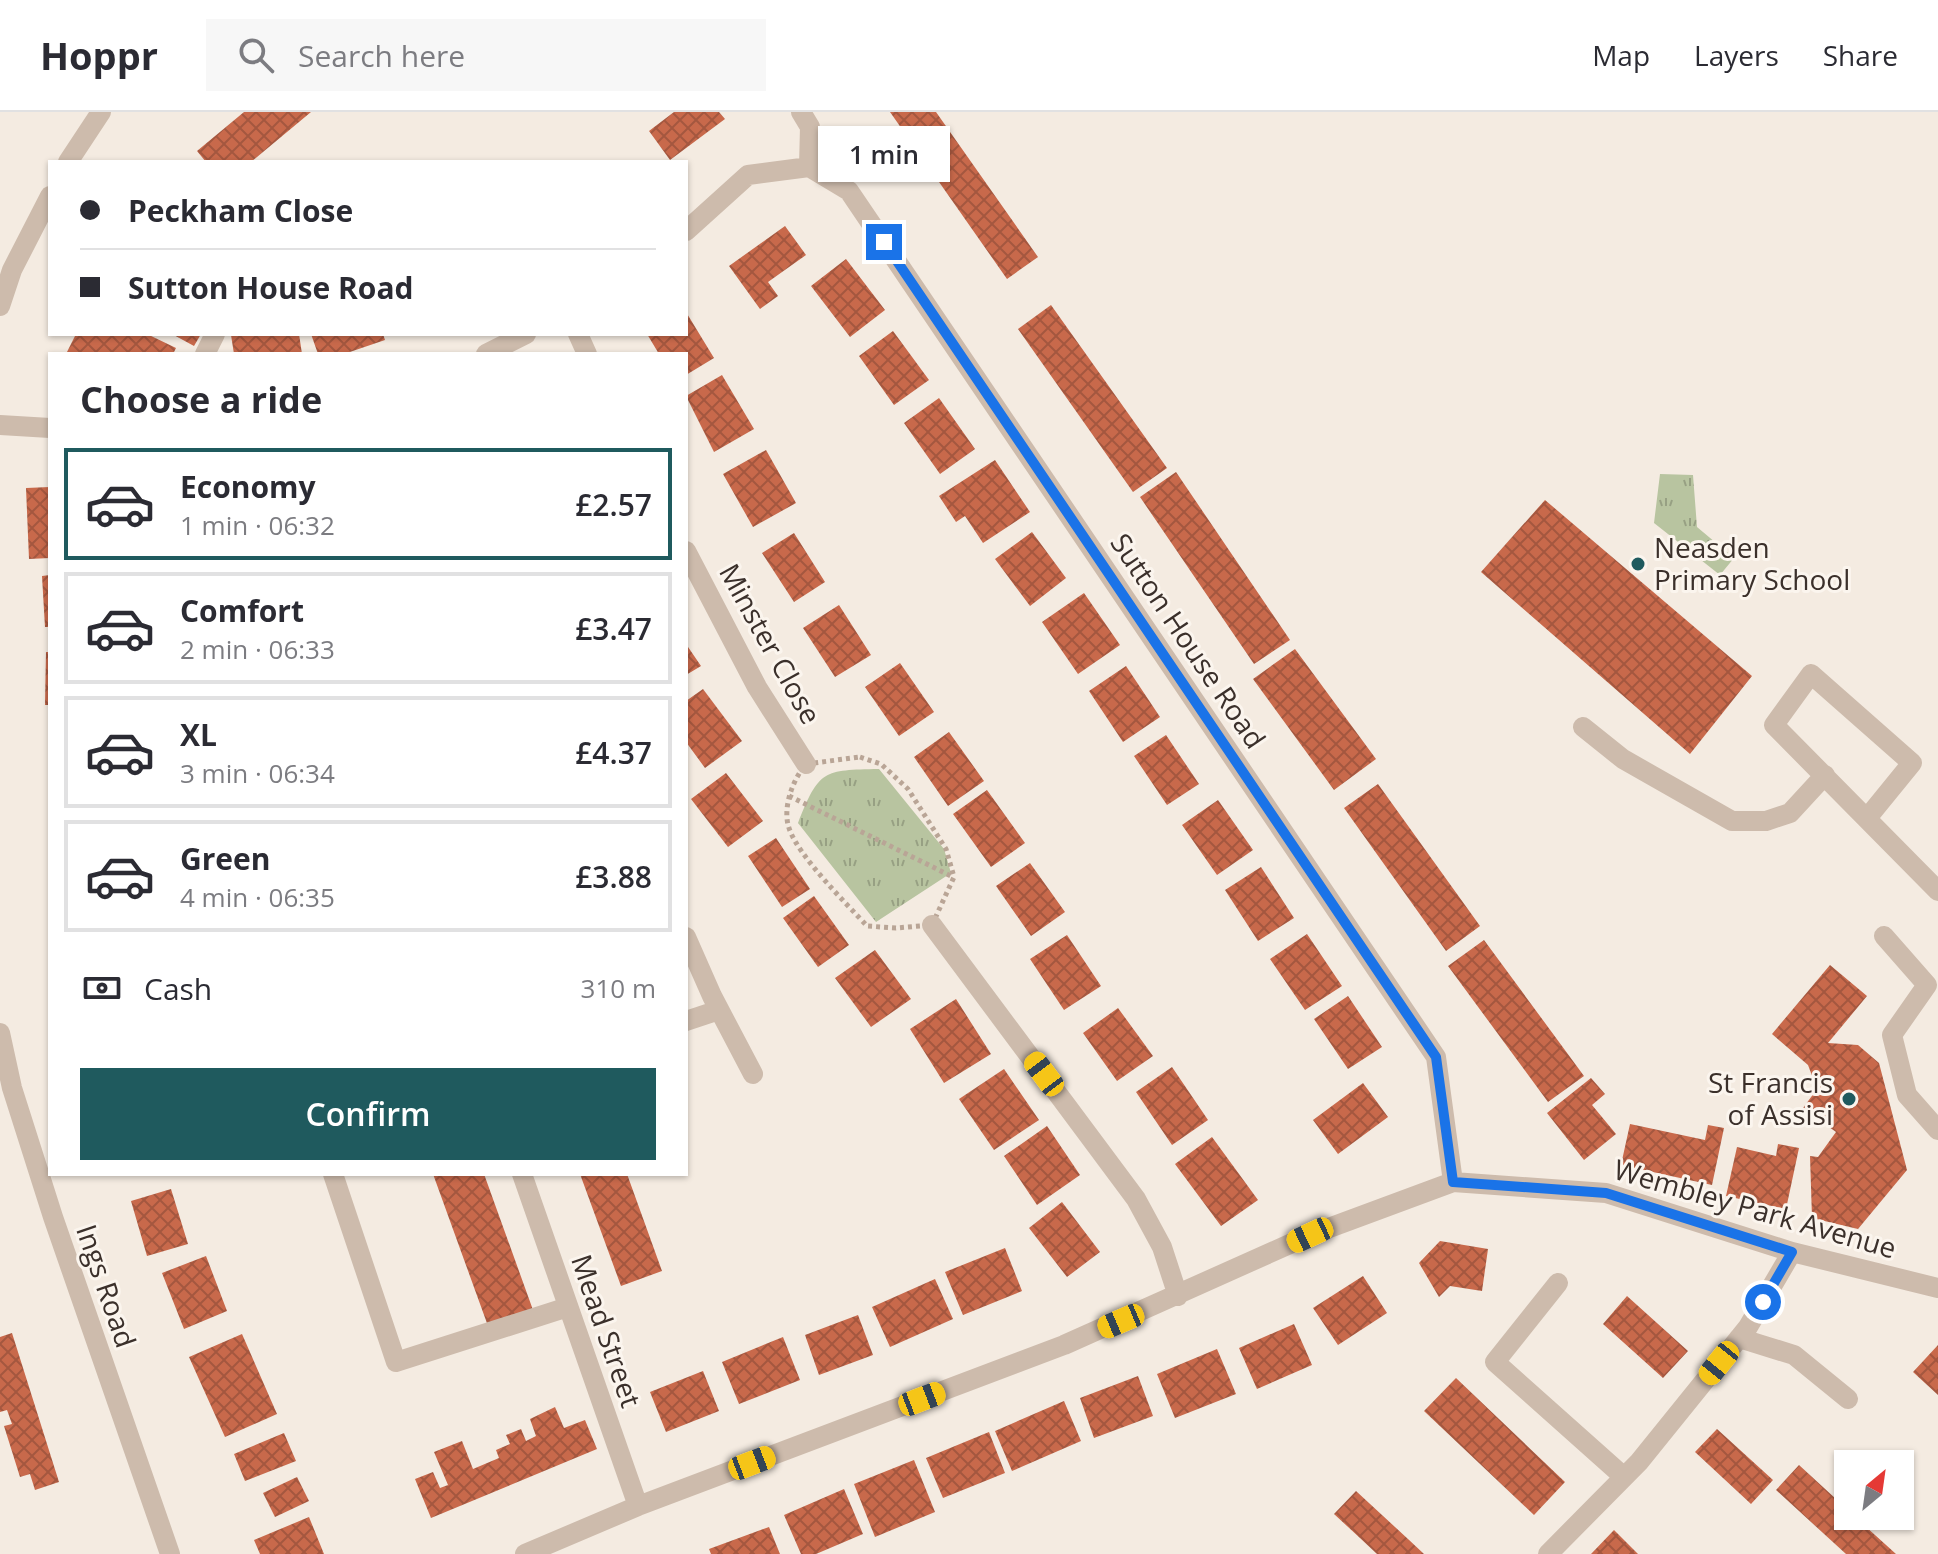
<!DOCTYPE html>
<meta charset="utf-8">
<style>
:root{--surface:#fff;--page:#f7f7f7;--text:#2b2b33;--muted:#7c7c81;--line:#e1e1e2;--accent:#1f5a5e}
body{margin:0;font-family:"Open Sans",sans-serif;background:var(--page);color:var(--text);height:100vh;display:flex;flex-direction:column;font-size:30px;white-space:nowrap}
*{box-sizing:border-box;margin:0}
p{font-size:26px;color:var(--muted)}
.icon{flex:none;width:44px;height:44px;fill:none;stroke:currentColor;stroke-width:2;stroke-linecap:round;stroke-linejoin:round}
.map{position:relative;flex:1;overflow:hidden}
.panel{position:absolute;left:48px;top:240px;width:640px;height:824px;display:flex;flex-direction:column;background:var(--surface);border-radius:0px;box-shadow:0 2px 6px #0004}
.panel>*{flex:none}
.banner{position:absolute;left:48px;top:48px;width:640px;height:176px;border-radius:0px;box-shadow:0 2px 6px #0004;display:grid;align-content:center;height:176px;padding:0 32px;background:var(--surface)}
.needle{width:52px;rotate:29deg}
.controls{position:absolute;left:1834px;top:1338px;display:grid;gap:16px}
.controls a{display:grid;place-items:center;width:80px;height:80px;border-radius:0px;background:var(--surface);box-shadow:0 2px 6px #0004;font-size:40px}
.end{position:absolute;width:36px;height:36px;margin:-18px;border:10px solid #1a73e8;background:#fff;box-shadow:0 0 0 4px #fff}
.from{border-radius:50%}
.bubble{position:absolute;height:56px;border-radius:0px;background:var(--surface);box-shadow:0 2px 6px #0004;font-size:26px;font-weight:600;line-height:56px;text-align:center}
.car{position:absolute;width:24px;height:48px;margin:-24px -12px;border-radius:10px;box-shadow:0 0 6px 2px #0007;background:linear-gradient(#f5c518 24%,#345 0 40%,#f5c518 0 76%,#345 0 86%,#f5c518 0)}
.banner b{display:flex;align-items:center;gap:28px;height:76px;font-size:30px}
.banner b+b{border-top:2px solid var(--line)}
.banner i{width:20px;height:20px;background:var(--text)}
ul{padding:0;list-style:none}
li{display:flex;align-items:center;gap:24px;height:112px;margin:0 16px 12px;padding:0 16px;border:4px solid var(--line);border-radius:0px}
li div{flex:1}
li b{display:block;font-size:30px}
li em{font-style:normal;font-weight:600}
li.current{border-color:var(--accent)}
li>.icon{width:72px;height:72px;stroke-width:1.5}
h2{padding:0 32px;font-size:36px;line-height:96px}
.pay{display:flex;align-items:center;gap:20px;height:88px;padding:0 32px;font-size:30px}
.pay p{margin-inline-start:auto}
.action{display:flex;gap:16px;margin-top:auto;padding:16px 32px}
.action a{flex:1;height:92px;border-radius:0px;background:var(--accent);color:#fff;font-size:32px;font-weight:600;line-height:92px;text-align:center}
header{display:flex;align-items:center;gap:48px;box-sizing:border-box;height:112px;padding:0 40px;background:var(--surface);border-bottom:2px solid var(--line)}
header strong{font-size:38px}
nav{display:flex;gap:44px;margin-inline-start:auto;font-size:28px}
.search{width:560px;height:72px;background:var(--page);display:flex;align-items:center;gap:20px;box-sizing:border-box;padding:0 28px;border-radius:0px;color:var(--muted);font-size:30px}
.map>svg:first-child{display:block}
.park{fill:url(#park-tufts)}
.building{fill:url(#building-cross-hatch)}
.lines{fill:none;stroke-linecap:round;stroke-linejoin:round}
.path{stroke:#b9a596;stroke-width:5;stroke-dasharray:4 4;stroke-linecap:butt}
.minor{stroke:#cdbbac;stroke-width:20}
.route{stroke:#1a73e8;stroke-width:10}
.poi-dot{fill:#1f5a5e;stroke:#fbf5ee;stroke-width:3}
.labels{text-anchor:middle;stroke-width:6;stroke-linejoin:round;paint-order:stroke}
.poi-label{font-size:28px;fill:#3b302b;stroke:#fbf5ee;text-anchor:start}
.street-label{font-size:28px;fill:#3b302b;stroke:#fbf5ee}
</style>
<header>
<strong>Hoppr</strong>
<div class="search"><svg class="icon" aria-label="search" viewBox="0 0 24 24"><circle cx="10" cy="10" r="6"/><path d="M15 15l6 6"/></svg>Search here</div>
<nav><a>Map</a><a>Layers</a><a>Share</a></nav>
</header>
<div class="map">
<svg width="1938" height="1442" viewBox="0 0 1938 1442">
<defs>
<pattern id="park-tufts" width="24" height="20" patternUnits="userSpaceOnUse" patternTransform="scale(2)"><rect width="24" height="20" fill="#b8c4a0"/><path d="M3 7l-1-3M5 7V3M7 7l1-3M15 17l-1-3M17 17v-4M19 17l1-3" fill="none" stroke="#97a083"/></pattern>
<pattern id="building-cross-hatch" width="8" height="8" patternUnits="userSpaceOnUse" patternTransform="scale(2)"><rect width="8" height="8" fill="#c8694b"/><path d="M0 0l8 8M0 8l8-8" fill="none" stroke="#a4573f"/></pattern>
</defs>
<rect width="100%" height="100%" fill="#f4ebe1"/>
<path class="park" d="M 1660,362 L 1693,363 L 1697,415 L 1734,446 L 1720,463 L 1654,411 Z
M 879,657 L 944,737 L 951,761 L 876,810 L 798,711 C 819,658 823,658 879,657 Z"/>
<path class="building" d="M 244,0 L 311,0 L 251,50 L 206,50 L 197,39 Z
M 674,0 L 719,0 L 725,7 L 670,48 L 649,19 Z
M 890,0 L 936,0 L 1038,145 L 1007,167 Z
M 785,114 L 806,143 L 768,170 L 778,184 L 760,197 L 729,154 Z
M 846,147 L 885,198 L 850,225 L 811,174 Z
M 1051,193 L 1167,356 L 1133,380 L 1018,217 Z
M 686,200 L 714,246 L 686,263 L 686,242 L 659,242 L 647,222 L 686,222 Z
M 893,219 L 929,268 L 894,293 L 859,244 Z
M 76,222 L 147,222 L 176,236 L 173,242 L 66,242 Z
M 172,222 L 201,222 L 194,234 Z
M 299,222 L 302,242 L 234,242 L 231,223 Z
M 311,222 L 383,222 L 385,228 L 344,242 L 318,242 Z
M 722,263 L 754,317 L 714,340 L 686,284 Z
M 939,286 L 975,337 L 940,362 L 904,311 Z
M 766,338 L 796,391 L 753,415 L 723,362 Z
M 995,348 L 1030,400 L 983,431 L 965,404 L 956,410 L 939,384 Z
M 1176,360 L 1290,528 L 1254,552 L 1140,385 Z
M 50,375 L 50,446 L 29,447 L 26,376 Z
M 1545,388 L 1752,564 L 1690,642 L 1481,460 Z
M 1032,420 L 1066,466 L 1030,494 L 995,447 Z
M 794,421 L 825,470 L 794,490 L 762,441 Z
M 50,463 L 50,515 L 45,515 L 42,464 Z
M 1084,481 L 1120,533 L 1078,562 L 1042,510 Z
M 839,493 L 871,543 L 835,565 L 803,516 Z
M 686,532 L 701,554 L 686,563 Z
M 1295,537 L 1376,647 L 1334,678 L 1253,567 Z
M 46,540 L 50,540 L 50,593 L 45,593 Z
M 900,551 L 934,600 L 899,624 L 865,575 Z
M 1126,554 L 1160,605 L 1123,630 L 1089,579 Z
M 703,577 L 742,629 L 705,656 L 686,630 L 686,589 Z
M 949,620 L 984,669 L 948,694 L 914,645 Z
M 1166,623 L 1199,672 L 1167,693 L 1134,644 Z
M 726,661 L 763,709 L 728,735 L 691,687 Z
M 1378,672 L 1480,814 L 1446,839 L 1344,696 Z
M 987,678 L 1025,731 L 991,755 L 953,702 Z
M 1218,688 L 1253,738 L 1217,763 L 1182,713 Z
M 776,726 L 810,777 L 782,795 L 748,744 Z
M 1030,751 L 1065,800 L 1031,824 L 996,774 Z
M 1261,755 L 1294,806 L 1258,829 L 1225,778 Z
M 814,784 L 849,833 L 818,855 L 783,806 Z
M 1307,822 L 1342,874 L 1305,898 L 1270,847 Z
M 1067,823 L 1101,874 L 1064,898 L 1030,847 Z
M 1484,828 L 1584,964 L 1548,990 L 1448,854 Z
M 875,838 L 911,887 L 871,915 L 835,866 Z
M 1830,853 L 1867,884 L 1828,931 L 1858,933 L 1879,951 L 1907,1058 L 1858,1117 L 1812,1106 L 1810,1044 L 1818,1045 L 1836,1020 L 1803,996 L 1817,977 L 1808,953 L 1772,922 Z
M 1348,884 L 1382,935 L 1348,957 L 1314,907 Z
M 956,887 L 991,942 L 944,971 L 910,917 Z
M 1118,896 L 1153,944 L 1117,969 L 1083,921 Z
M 1172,955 L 1208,1008 L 1172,1033 L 1136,980 Z
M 1004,957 L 1039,1008 L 994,1038 L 959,987 Z
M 1591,966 L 1605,982 L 1592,993 L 1616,1022 L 1584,1048 L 1547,1001 Z
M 1363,971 L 1388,1005 L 1338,1042 L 1313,1008 Z
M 1630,1012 L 1705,1028 L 1708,1013 L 1724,1016 L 1712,1073 L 1621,1053 Z
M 1047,1014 L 1080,1063 L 1037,1093 L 1004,1044 Z
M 1212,1025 L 1258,1088 L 1221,1114 L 1175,1052 Z
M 1778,1032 L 1799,1036 L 1786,1097 L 1726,1084 L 1737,1035 L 1776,1044 Z
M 433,1062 L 484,1062 L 533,1198 L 488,1214 Z
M 580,1062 L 627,1062 L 662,1159 L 621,1174 Z
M 171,1077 L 188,1132 L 147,1144 L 131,1089 Z
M 1062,1090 L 1100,1140 L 1067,1165 L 1029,1116 Z
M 1440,1129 L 1488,1137 L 1482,1179 L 1450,1174 L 1439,1185 L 1419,1151 Z
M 1005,1136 L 1022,1179 L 963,1203 L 945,1160 Z
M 206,1144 L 227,1199 L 184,1217 L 162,1161 Z
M 1363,1164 L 1387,1201 L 1338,1233 L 1313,1196 Z
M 935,1167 L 953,1207 L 890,1235 L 872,1195 Z
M 1627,1184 L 1688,1239 L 1663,1266 L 1603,1212 Z
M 858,1203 L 873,1243 L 819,1263 L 805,1223 Z
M 1294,1212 L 1312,1253 L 1257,1277 L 1239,1236 Z
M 12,1221 L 59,1370 L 35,1378 L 30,1362 L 20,1365 L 4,1314 L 12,1312 L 7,1298 L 0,1300 L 0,1225 Z
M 242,1222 L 277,1302 L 225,1325 L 189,1245 Z
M 783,1225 L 800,1268 L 739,1292 L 722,1250 Z
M 1938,1233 L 1938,1283 L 1913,1260 Z
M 1217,1237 L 1236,1282 L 1175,1306 L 1157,1262 Z
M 703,1259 L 719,1299 L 666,1320 L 650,1280 Z
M 1138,1264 L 1153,1304 L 1094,1326 L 1080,1286 Z
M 1456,1266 L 1565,1370 L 1534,1403 L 1424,1299 Z
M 1064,1289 L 1081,1329 L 1012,1359 L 995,1319 Z
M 555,1295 L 564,1316 L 585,1308 L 597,1337 L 431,1406 L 415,1367 L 433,1360 L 440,1376 L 448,1373 L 434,1340 L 462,1329 L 473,1357 L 499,1346 L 496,1338 L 510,1332 L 506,1323 L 521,1317 L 526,1329 L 536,1324 L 530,1307 Z
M 1717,1317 L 1773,1368 L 1751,1392 L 1695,1340 Z
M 989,1320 L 1005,1361 L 943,1386 L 926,1346 Z
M 284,1321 L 296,1349 L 245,1369 L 234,1342 Z
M 914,1348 L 935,1400 L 875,1425 L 854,1372 Z
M 1799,1353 L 1848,1398 L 1848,1404 L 1854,1404 L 1896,1442 L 1846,1442 L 1776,1378 Z
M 297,1365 L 309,1389 L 275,1405 L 263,1381 Z
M 844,1377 L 863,1422 L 816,1442 L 801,1442 L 784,1403 Z
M 1356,1379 L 1408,1427 L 1424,1442 L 1377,1442 L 1360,1426 L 1334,1402 Z
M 309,1405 L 324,1442 L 260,1442 L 254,1428 Z
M 769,1415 L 780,1442 L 711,1442 L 709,1437 Z
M 1614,1418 L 1638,1442 L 1591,1442 Z"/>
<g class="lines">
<path class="path" d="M 860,645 L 881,652 L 908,677 L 946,737 L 954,765 L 932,813 L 896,816 L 867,814 C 846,791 798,744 789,716 C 782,696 793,667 806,652 Z
M 789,684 L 953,765"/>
<path class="minor" d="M 801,0 L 810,15 L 809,55
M 68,50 L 101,0
M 686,119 L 748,63 L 809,55 L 849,79 L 1436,945 L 1453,1070
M 0,194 L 12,158 L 50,84
M 578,222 L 587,242
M 205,242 L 215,222
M 486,242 L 526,222
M 0,313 L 50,316
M 686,439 L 757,575 L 806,652
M 1583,615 L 1623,647 L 1732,709 L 1766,709 L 1790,701 L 1825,663
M 1868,705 L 1912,651 L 1811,562 L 1774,613 L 1938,779
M 932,813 L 1136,1087 L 1162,1135 L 1178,1184
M 1884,824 L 1927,873 L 1892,923 L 1907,983 L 1938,1018
M 686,825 L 712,884 L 753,962
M 686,909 L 719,898
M 0,921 L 12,976 L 53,1105 L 170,1442
M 333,1062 L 396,1250 L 568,1195
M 522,1062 L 638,1394
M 1558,1171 L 1495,1250 L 1624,1365
M 1739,1226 L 1794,1243 L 1848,1287
M 525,1442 L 638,1394 L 1064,1233 L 1310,1123 L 1453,1070 L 1606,1081 L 1792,1140 L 1938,1176
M 1548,1442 L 1639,1350 L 1748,1215 L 1792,1140"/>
</g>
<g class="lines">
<path class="route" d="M 884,130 L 1436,945 L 1453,1070 L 1606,1081 L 1792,1140 L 1763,1190"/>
</g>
<g class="poi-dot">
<circle cx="1638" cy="452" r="8"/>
<circle cx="1849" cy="987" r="8"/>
</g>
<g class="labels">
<g class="poi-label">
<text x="1654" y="446">Neasden<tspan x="1654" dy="32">Primary School</tspan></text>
<text x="1833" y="981" text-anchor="end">St Francis<tspan x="1833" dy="32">of Assisi</tspan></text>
</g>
<g class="street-label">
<text transform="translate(1188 529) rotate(56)" y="10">Sutton House Road</text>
<text transform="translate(770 532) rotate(61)" y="10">Minster Close</text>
<text transform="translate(1755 1097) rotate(16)" y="10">Wembley Park Avenue</text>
<text transform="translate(106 1174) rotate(71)" y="10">Ings Road</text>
<text transform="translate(606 1219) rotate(71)" y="10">Mead Street</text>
</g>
</g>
</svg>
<div class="controls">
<a><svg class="needle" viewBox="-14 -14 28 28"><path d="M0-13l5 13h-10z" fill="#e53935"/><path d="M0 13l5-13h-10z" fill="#7c7c81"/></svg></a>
</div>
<i class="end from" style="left:1763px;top:1190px"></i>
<i class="end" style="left:884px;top:130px"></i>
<div class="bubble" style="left:818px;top:14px;width:132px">1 min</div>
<i class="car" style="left:1044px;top:962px;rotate:323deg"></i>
<i class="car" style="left:1310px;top:1123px;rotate:245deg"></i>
<i class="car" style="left:1121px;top:1209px;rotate:247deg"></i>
<i class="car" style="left:1719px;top:1251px;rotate:219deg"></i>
<i class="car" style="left:922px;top:1287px;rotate:69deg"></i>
<i class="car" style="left:752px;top:1351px;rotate:69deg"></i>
<div class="banner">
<b><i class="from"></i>Peckham Close</b>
<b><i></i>Sutton House Road</b>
</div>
<section class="panel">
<h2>Choose a ride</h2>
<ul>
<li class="current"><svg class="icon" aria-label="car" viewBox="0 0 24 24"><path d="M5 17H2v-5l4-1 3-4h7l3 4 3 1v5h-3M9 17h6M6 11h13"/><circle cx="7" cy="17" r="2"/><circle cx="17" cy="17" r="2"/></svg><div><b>Economy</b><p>1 min · 06:32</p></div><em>£2.57</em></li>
<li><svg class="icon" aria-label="car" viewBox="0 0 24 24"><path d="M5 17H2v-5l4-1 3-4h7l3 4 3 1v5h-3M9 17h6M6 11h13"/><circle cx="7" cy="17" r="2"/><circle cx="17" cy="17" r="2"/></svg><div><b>Comfort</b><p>2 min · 06:33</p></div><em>£3.47</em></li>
<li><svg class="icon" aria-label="car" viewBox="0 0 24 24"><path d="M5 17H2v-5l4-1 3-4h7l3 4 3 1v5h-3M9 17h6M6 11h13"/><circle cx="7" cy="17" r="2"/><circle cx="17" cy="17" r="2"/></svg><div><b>XL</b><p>3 min · 06:34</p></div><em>£4.37</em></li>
<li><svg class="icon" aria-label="car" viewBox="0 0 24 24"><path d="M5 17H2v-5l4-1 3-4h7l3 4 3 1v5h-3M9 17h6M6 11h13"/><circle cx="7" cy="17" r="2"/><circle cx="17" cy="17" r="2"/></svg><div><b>Green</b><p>4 min · 06:35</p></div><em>£3.88</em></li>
</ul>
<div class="pay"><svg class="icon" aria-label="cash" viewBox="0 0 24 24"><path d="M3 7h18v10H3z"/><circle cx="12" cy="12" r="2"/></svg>Cash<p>310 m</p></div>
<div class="action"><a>Confirm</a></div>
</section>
</div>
